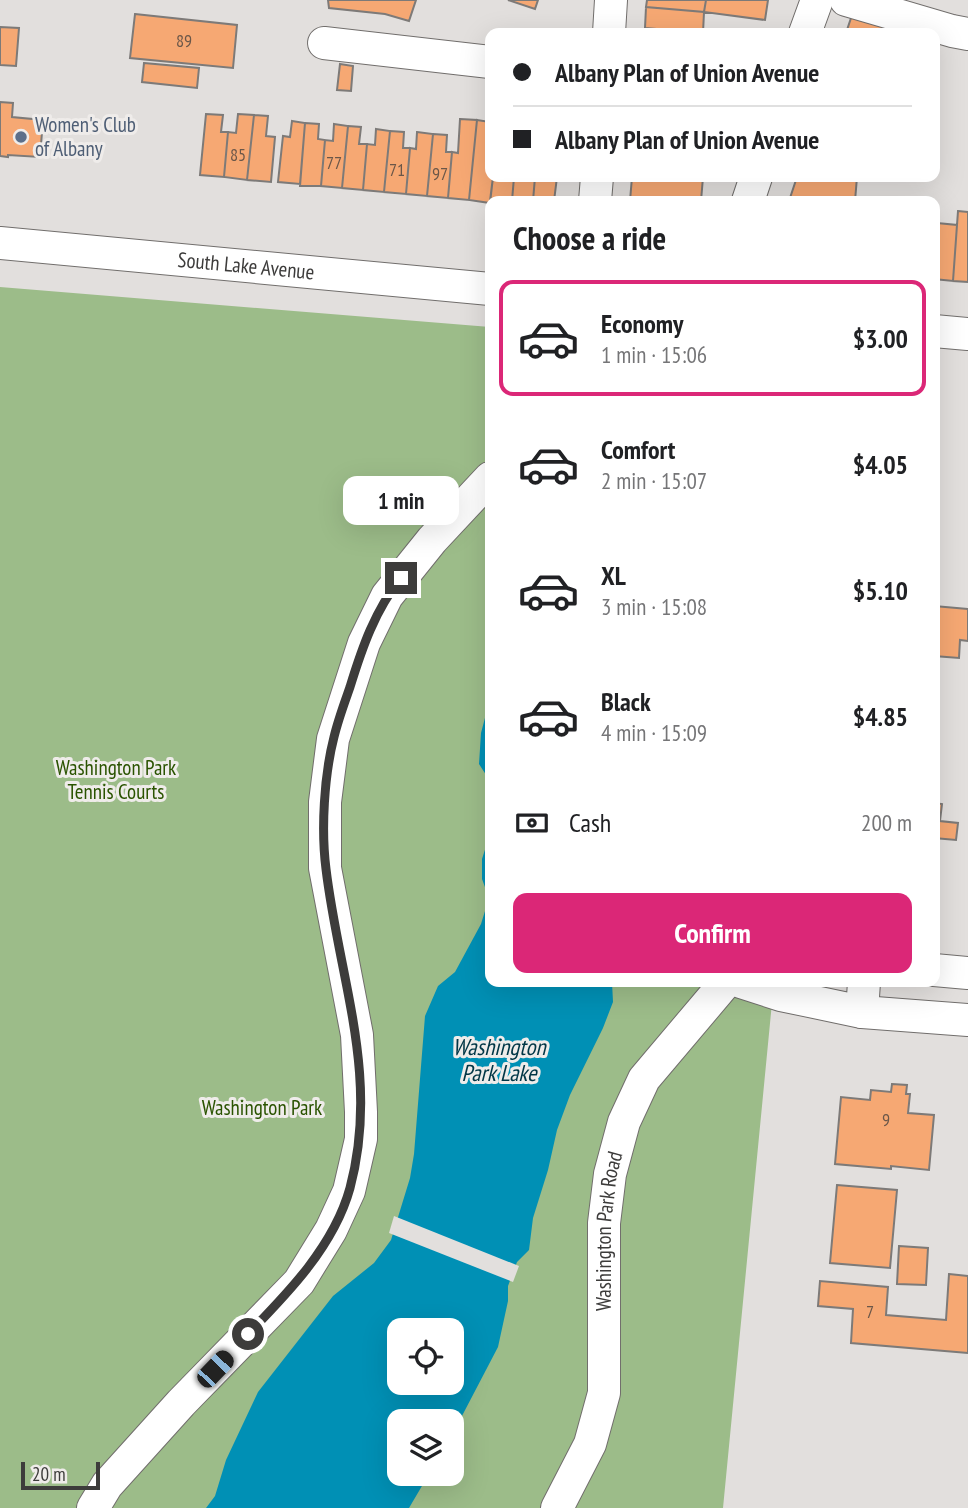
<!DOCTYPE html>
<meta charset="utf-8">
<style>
:root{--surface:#fff;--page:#f2f2f2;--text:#202124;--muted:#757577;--line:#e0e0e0;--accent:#db2777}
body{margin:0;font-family:"PT Sans Narrow",sans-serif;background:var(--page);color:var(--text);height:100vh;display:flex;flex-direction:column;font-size:26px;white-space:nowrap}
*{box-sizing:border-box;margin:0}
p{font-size:23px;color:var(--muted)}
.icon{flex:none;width:38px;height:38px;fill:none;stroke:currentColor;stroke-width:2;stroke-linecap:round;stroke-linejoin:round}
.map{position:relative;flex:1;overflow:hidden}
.panel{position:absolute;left:485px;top:196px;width:455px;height:791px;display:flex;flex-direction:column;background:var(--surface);border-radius:14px;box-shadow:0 7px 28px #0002}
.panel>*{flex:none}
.hud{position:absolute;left:485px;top:28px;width:455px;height:154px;border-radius:14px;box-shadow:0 7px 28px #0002;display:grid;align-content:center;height:154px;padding:0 28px;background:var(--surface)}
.buttons{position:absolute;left:387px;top:1318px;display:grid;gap:14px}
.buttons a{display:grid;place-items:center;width:77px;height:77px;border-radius:14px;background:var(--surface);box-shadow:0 7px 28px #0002;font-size:35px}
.scale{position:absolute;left:21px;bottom:18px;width:79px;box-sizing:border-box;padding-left:7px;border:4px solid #3d3c3b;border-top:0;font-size:19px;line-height:24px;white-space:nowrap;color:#3d3c3b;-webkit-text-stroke:5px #efecea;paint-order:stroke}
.end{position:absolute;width:32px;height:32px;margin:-16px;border:9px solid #3d3c3b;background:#fff;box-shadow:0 0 0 4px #fff}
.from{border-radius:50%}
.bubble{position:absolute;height:49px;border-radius:14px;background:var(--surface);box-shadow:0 7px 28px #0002;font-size:23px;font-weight:700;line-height:49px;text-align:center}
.car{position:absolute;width:21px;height:42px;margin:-21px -10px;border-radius:9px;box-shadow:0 0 5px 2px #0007;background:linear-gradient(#222 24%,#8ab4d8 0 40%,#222 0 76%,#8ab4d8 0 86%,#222 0)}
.hud b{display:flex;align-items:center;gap:24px;height:66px;font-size:26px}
.hud b+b{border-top:2px solid var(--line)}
.hud i{width:18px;height:18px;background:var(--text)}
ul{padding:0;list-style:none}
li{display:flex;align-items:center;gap:21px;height:116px;margin:0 14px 10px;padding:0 14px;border:4px solid transparent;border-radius:14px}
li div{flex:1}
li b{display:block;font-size:26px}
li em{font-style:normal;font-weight:700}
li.selected{border-color:var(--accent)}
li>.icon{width:63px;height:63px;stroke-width:1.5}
h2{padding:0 28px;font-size:32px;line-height:84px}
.pay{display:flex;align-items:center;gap:18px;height:77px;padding:0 28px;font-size:26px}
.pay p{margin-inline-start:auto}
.cta{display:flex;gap:14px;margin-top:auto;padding:14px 28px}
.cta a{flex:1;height:80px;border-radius:14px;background:var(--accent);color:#fff;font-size:28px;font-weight:700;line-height:80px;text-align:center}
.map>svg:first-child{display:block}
.green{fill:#9cbc89;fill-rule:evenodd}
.water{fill:#0090b5;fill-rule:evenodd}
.pier{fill:#e2dfdd}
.building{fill:#f6a873;stroke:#7d7a78;stroke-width:2}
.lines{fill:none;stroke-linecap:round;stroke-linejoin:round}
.minor-casing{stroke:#716e6c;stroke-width:34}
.minor{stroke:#fff;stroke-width:32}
.route{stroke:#3d3c3b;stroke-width:9}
.service-dot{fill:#5c6f8a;stroke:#efecea;stroke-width:2.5}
.labels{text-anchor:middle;stroke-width:6;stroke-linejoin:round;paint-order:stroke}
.number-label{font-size:18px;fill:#6b5749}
.service-label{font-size:21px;fill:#4e5e75;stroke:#efecea;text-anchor:start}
.street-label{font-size:21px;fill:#3d3c3b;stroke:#efecea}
.park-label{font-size:21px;fill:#2a5300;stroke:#efecea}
.water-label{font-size:23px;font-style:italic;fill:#013646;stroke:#efecea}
</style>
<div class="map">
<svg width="968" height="1508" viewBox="0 0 968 1508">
<rect width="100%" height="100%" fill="#e2dfdd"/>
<path class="green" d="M 0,287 L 490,327 L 490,982 L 774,982 L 723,1508 L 0,1508 ZM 399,1330 L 452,1330 L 452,1382 L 399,1382 ZM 399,1421 L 452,1421 L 452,1474 L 399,1474 Z"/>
<path class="water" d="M 490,699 L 490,781 L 479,764 L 481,733 Z
M 490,834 L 490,982 L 612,982 L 613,1002 L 603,1028 L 570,1095 L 557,1130 L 548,1170 L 533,1218 L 529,1250 L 517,1262 L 508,1286 L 508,1301 L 498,1347 L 452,1435 L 452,1421 L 399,1421 L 399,1474 L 429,1474 L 409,1508 L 206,1508 L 215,1496 L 226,1460 L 258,1392 L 333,1296 L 374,1263 L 391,1240 L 410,1178 L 414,1154 L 425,1016 L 438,986 L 455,972 L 481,924 L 489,898 L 482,879 L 482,859 ZM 399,1330 L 452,1330 L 452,1382 L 399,1382 Z"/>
<path class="pier" d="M 394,1216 L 519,1266 L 513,1282 L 389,1233 Z"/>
<path class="building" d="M 328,0 L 416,0 L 409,21 L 385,14 L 329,8 Z
M 508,0 L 538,0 L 535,9 Z
M 647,0 L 706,0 L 704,12 L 646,7 Z
M 706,0 L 768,0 L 765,20 L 704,12 Z
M 646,7 L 704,12 L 703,33 L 645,28 Z
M 135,14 L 237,25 L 233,68 L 130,58 Z
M 852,15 L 906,33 L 846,33 Z
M 0,27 L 19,28 L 16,66 L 0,65 Z
M 645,28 L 700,33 L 645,33 Z
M 144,63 L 199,68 L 197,88 L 142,82 Z
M 340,64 L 353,66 L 351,91 L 337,90 Z
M 0,102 L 13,103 L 12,117 L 43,120 L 40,157 L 8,155 L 8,157 L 0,156 Z
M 206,114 L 223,115 L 221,132 L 228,132 L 224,177 L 200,175 Z
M 238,114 L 254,115 L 247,180 L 224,177 L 228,132 L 236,133 Z
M 254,115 L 268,116 L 266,136 L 275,137 L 271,182 L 247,180 Z
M 460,119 L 477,120 L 469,200 L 448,198 L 452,152 L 458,153 Z
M 477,120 L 490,122 L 487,156 L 490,156 L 490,177 L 493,177 L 490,203 L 469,200 Z
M 292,121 L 305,123 L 300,184 L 278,182 L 283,136 L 290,137 Z
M 305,123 L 319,124 L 318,139 L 325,140 L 321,186 L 300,186 Z
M 334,124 L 348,126 L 342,188 L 321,186 L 325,140 L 333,141 Z
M 348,126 L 361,127 L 359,144 L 367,144 L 363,190 L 342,188 Z
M 376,129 L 390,131 L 384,192 L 363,190 L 367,144 L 375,145 Z
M 390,131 L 404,132 L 403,148 L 410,148 L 406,194 L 384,192 Z
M 417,132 L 433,134 L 427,196 L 406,194 L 410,148 L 416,149 Z
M 433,134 L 447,135 L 446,152 L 452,152 L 448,198 L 427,196 Z
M 493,177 L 514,177 L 512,201 L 490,201 Z
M 514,177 L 535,177 L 533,201 L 512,201 Z
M 535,177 L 557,177 L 554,201 L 533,201 Z
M 632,177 L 703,177 L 701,201 L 630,201 Z
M 797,177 L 857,177 L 855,201 L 789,201 Z
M 958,211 L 968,212 L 968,282 L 953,281 Z
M 937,223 L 957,225 L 953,281 L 934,279 Z
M 934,606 L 968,609 L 968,641 L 960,640 L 959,658 L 934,656 Z
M 934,803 L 942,804 L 940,821 L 958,823 L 956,840 L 934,838 Z
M 892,1084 L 907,1085 L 906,1094 L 910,1094 L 908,1113 L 934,1115 L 929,1170 L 891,1166 L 891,1169 L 835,1164 L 841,1097 L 870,1100 L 871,1090 L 891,1092 Z
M 837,1185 L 897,1190 L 890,1268 L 830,1263 Z
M 899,1246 L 928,1248 L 926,1285 L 897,1284 Z
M 949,1274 L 968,1276 L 968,1353 L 851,1343 L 853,1309 L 818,1306 L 820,1281 L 888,1287 L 886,1315 L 946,1320 Z"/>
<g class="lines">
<g class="minor-casing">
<g id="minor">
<path d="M 846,0 L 952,31 L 968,34"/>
<path d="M 609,33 L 611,0"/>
<path d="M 805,33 L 817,0"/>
<path d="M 324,43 L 490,62"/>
<path d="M 595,201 L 597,177"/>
<path d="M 748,201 L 756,177"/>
<path id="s1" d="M 0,243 L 490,289"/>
<path d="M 934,331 L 968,334"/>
<path d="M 934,970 L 968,973"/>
<path d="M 741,982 L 781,995 L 862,1012 L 968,1020"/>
<path d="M 862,1012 L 864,982"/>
<path d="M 93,1508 L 107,1485 L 181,1403 L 299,1282 L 331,1230 L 349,1191 L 361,1139 L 361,1112 L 357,1035 L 325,868 L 325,802 L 333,739 L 364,643 L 387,596 L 432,540 L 490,478"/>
<path id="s2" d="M 557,1508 L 590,1444 L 604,1393 L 604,1223 L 610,1174 L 624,1122 L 644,1079 L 726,982"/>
</g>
</g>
<use href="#minor" class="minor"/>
</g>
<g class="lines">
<path class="route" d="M 248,1334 C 288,1293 334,1246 350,1188 C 380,1076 339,978 326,869 C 321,830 324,776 334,737 C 338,720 344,704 350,687 C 362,648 375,610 401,578"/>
</g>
<circle class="service-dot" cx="21" cy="137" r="7"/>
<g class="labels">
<g class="number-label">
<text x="184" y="47">89</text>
<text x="238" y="161">85</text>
<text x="334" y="169">77</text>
<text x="397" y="176">71</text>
<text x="440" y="180">97</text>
<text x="886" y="1126">9</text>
<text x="870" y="1318">7</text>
</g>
<g class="service-label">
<text x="35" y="132">Women's Club<tspan x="35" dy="24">of Albany</tspan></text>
</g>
<g class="street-label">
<text dy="7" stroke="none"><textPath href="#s1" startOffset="247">South Lake Avenue</textPath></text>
<text dy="7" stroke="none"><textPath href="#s2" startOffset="287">Washington Park Road</textPath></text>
</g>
<g class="park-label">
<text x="116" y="775">Washington Park<tspan x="116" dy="24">Tennis Courts</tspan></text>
<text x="262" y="1115">Washington Park</text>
</g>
<g class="water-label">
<text x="499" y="1055">Washington<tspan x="499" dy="26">Park Lake</tspan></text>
</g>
</g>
</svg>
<div class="buttons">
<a><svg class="icon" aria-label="locate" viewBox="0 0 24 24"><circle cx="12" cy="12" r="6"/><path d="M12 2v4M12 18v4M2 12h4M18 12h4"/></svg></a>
<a><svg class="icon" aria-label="layers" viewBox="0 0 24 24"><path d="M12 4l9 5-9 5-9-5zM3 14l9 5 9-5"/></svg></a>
</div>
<div class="scale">20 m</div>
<i class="end from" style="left:248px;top:1334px"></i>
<i class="end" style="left:401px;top:578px"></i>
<div class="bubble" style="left:343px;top:476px;width:116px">1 min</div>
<i class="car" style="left:215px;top:1369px;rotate:44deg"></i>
<div class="hud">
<b><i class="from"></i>Albany Plan of Union Avenue</b>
<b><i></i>Albany Plan of Union Avenue</b>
</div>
<section class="panel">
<h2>Choose a ride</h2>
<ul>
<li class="selected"><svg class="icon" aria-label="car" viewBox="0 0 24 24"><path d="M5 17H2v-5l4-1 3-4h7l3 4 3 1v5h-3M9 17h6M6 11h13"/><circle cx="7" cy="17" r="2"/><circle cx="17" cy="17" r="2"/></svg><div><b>Economy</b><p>1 min · 15:06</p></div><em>$3.00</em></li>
<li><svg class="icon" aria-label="car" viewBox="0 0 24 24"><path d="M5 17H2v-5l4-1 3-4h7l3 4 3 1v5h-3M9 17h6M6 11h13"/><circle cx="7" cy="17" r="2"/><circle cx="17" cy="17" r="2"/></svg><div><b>Comfort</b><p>2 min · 15:07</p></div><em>$4.05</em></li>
<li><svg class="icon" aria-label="car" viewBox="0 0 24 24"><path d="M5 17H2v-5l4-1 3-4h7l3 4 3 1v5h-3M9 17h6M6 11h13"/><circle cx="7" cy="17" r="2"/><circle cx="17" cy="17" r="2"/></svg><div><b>XL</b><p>3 min · 15:08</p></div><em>$5.10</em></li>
<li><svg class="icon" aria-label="car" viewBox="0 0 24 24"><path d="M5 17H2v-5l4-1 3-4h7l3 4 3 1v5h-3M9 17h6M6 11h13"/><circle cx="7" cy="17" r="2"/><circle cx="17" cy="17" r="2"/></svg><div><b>Black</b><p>4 min · 15:09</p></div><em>$4.85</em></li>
</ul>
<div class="pay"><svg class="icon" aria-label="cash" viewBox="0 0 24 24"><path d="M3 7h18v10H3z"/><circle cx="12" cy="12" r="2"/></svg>Cash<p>200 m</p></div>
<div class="cta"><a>Confirm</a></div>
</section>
</div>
